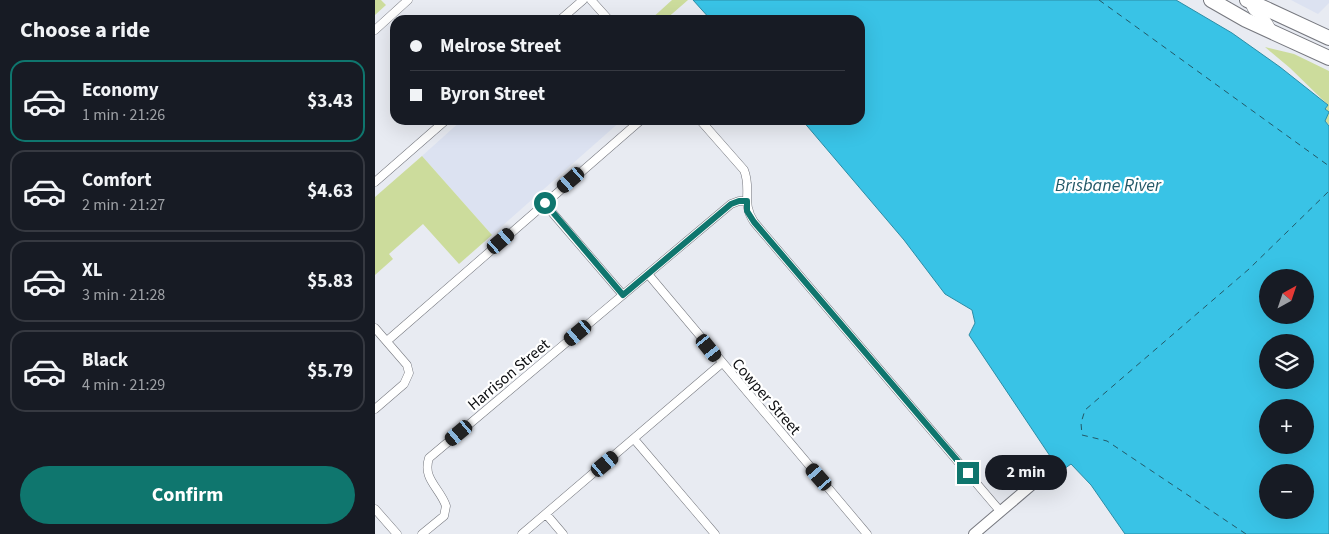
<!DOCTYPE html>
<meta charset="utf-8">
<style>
:root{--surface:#171b24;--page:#20242c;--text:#f1f3f6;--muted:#9ea1a6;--line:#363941;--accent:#0f766e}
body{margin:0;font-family:"Source Sans 3",sans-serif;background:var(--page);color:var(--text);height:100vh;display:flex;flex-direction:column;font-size:19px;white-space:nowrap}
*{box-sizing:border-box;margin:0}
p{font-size:16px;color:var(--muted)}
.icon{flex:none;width:28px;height:28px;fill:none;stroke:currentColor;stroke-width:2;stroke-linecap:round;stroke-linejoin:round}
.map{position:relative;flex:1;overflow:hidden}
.side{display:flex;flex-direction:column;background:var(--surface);width:375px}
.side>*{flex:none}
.top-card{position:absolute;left:15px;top:15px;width:475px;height:110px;border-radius:15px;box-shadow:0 5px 20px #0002;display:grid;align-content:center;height:110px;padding:0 20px;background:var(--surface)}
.needle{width:32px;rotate:40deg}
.tools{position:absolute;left:884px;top:269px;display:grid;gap:10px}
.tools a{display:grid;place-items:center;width:55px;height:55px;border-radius:50%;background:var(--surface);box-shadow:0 5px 20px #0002;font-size:25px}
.end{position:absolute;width:22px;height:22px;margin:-11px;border:6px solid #0f766e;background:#fff;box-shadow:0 0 0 2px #fff}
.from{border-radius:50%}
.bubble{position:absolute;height:35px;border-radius:18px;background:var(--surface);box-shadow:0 5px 20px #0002;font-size:16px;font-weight:700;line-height:35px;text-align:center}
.car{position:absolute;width:15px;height:30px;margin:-15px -8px;border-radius:6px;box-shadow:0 0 4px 1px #0007;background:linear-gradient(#222 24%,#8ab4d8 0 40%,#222 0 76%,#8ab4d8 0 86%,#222 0)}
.top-card b{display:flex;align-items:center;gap:18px;height:48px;font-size:19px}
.top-card b+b{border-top:1px solid var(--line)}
.top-card i{width:12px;height:12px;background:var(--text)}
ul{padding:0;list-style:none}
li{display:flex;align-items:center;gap:15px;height:82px;margin:0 10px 8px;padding:0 10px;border:2px solid var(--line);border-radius:15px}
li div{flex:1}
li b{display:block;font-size:19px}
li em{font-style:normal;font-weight:700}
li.current{border-color:var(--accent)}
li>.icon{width:45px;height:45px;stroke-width:1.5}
h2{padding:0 20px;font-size:22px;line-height:60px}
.action{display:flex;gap:10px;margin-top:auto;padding:10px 20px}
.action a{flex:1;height:58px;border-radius:30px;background:var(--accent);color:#fff;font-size:20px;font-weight:700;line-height:58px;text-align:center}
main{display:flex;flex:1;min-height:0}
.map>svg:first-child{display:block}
.built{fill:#dce2f1}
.green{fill:#ccdc9c}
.water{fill:#39c3e6;stroke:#2c8da6;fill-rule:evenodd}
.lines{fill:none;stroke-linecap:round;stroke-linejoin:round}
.ferry{stroke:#235968;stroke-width:1;stroke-dasharray:6 5;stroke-linecap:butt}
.minor-casing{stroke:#76787f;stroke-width:9}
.tertiary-casing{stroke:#76787f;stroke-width:12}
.trunk-casing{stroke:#76787f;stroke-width:16}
.minor{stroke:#fff;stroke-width:8}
.tertiary{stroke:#fff;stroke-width:10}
.trunk{stroke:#fff;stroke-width:14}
.route{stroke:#0f766e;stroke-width:6}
.labels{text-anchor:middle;stroke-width:4.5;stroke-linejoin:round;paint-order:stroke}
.street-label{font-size:16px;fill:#0d0e11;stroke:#fff}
.water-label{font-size:18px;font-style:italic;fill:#235968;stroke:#fff}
</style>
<main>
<section class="side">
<h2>Choose a ride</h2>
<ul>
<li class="current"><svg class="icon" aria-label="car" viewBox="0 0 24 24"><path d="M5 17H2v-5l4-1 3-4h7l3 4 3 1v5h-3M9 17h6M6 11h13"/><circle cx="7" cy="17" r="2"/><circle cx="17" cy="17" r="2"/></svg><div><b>Economy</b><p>1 min · 21:26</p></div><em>$3.43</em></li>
<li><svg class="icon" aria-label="car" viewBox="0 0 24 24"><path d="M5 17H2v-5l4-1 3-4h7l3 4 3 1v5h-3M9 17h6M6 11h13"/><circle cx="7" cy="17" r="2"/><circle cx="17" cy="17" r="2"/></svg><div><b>Comfort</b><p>2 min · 21:27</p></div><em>$4.63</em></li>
<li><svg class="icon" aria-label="car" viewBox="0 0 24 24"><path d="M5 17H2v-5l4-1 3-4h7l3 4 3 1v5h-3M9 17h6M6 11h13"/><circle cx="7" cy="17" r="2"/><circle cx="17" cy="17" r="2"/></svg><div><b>XL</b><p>3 min · 21:28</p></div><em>$5.83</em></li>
<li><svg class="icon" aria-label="car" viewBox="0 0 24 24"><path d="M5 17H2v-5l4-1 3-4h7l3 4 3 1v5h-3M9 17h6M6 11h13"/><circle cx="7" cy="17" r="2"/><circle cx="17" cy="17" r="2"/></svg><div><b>Black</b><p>4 min · 21:29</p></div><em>$5.79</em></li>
</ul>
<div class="action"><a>Confirm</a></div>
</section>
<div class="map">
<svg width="954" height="534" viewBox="0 0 954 534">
<rect width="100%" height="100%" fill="#e8ebf2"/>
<path class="built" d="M 916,0 L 954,0 L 954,3 L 943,14 Z
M 87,120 L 247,120 L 117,235 L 47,156 Z"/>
<path class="green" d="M 0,0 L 6,0 L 11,5 L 0,15 Z
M 297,0 L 313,0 L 290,20 L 275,20 Z
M 890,47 L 919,54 L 954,71 L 954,125 L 950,121 L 954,112 L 950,109 L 953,105 L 915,68 Z
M 47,156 L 117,235 L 84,264 L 48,224 L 14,254 L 18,259 L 0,275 L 0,197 Z"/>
<path class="water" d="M 318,0 L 801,0 L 857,33 L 905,67 L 953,105 L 950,109 L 954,112 L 950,121 L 954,126 L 954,534 L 750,534 L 716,485 L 696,464 L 689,469 L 675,456 L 594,335 L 600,323 L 597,310 L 570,294 L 529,240 L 427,120 L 485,120 L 485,20 L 336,20 ZM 892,278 L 930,278 L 930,315 L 892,315 ZM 892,342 L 930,342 L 930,380 L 892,380 ZM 892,408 L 930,408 L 930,445 L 892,445 ZM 892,472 L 930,472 L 930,510 L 892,510 Z"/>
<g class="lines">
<path class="ferry" d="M 724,0 L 954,166
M 871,534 L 732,441 L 707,435 L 706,423 L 710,410 L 874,269 L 954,191"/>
<g class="minor-casing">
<path id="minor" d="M 216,0 L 234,20
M 875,1 C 875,13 882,13 890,19 C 893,21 895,26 897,29
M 185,20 L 208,0
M 0,30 L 33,0
M 325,120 L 369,170 C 377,189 366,203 379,222 L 625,511
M 0,182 L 71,120
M 169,203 L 248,295
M 273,274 L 492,534
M 0,328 L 32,365 L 34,373 L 29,384 L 0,409
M 12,341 L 266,120
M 259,439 L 340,534
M 0,509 L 22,534
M 171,514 L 188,534
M 47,534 L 69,516 L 71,506 C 65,488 47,479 54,458 L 356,204 L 364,201 L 372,201
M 147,534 L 347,363"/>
</g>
<g class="tertiary-casing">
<path id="tertiary" d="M 599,534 L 666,477"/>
</g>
<g class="trunk-casing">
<path id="trunk" d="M 836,0 L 871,20 L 954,58
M 872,0 L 954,38"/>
</g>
<use href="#minor" class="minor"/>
<use href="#tertiary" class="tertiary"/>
<use href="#trunk" class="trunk"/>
</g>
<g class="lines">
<path class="route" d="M 170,203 L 248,295 L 356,204 L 364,201 L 372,201 L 372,211 L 379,222 L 593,473"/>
</g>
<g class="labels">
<g class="street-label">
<text transform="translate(133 374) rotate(-40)" y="6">Harrison Street</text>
<text transform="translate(392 396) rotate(49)" y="6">Cowper Street</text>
</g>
<g class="water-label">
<text x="733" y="191">Brisbane River</text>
</g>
</g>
</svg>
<div class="tools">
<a><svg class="needle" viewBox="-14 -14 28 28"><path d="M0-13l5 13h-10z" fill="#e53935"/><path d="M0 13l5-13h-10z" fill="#9ea1a6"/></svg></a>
<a><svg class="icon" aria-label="layers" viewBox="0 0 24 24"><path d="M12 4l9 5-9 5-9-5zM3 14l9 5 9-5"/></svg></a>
<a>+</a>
<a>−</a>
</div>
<i class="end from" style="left:170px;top:203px"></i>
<i class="end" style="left:593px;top:473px"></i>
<div class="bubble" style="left:610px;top:455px;width:82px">2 min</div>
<i class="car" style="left:196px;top:180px;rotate:229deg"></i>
<i class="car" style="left:126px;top:241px;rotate:49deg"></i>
<i class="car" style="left:203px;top:333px;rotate:230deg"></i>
<i class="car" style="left:334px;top:348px;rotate:141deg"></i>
<i class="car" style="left:84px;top:433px;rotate:230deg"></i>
<i class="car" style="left:230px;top:464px;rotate:50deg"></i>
<i class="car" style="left:444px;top:477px;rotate:319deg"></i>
<div class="top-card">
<b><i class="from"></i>Melrose Street</b>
<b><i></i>Byron Street</b>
</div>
</div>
</main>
